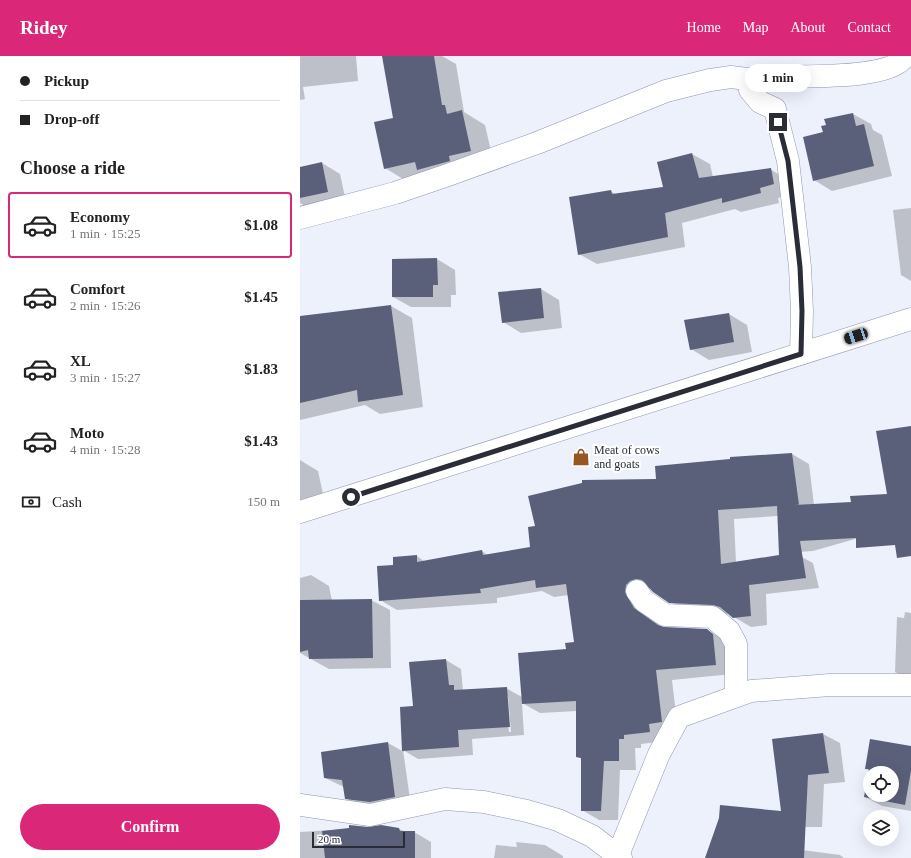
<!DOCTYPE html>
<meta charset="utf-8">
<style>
:root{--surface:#fff;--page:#f6f6f6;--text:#222;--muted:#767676;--line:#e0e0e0;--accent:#db2777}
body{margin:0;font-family:"Times New Roman",serif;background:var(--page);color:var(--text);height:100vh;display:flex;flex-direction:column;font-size:15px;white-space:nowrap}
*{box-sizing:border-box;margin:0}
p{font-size:13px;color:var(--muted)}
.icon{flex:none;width:22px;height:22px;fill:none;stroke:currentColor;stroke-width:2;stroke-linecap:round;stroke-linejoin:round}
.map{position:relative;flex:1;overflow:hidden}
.panel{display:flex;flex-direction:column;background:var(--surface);width:300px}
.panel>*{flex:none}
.hud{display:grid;align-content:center;height:88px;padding:0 20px;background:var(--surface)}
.controls{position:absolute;left:563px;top:710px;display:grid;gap:8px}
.controls a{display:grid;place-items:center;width:36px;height:36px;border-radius:50%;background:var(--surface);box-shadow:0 4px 16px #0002;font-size:20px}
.scale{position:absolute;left:12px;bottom:10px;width:93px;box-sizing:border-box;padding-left:4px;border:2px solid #2a2d38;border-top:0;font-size:11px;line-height:14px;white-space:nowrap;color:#2a2d38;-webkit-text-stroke:3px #fff;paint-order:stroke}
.end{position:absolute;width:18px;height:18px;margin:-9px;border:5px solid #2a2d38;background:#fff;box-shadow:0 0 0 2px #fff}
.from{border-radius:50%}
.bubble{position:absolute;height:28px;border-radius:14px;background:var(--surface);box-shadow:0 4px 16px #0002;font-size:13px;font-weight:600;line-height:28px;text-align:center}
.car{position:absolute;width:12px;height:24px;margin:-12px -6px;border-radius:5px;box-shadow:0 0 3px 1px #0007;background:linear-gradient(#222 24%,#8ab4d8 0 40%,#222 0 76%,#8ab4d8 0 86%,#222 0)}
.hud b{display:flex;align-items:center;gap:14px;height:38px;font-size:15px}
.hud b+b{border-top:1px solid var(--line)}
.hud i{width:10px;height:10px;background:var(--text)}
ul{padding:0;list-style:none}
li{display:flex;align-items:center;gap:12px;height:66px;margin:0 8px 6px;padding:0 12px;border:2px solid transparent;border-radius:4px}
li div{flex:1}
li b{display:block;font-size:15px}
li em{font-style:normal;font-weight:600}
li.current{border-color:var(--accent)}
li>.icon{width:36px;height:36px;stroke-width:1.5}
h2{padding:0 20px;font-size:18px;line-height:48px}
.pay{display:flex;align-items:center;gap:10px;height:44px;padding:0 20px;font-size:15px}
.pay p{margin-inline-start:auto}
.action{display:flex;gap:8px;margin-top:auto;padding:8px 20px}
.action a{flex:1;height:46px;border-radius:24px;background:var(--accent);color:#fff;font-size:16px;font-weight:600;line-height:46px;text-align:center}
header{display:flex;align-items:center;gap:24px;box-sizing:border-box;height:56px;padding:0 20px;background:var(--accent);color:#fff}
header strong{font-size:19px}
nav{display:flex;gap:22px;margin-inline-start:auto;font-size:14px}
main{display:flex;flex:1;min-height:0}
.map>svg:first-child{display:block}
.shadow{fill:#0003;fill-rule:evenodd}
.building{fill:#5a6079;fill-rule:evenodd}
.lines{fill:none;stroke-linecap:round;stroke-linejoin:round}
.minor-casing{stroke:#8e96b0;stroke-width:23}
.minor{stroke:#fff;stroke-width:22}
.route{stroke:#2a2d38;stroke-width:5}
.labels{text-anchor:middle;stroke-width:4;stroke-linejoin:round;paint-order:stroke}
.poi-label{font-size:12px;fill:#2a2d38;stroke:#fff;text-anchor:start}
</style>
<header>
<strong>Ridey</strong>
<nav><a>Home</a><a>Map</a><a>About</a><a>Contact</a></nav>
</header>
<main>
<section class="panel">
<div class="hud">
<b><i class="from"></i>Pickup</b>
<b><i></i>Drop-off</b>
</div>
<h2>Choose a ride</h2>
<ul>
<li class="current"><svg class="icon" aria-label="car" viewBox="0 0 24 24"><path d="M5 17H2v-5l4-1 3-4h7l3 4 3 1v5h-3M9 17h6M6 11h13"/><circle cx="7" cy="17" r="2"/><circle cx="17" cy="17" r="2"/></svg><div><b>Economy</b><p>1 min · 15:25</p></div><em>$1.08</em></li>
<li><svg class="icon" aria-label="car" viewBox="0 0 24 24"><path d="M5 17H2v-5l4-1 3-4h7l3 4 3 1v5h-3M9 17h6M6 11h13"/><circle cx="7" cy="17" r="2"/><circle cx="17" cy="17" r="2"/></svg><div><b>Comfort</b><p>2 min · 15:26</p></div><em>$1.45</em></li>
<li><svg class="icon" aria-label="car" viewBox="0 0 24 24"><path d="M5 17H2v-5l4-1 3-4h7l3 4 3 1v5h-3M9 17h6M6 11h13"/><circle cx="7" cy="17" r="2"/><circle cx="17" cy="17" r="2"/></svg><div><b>XL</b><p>3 min · 15:27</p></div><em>$1.83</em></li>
<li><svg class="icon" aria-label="car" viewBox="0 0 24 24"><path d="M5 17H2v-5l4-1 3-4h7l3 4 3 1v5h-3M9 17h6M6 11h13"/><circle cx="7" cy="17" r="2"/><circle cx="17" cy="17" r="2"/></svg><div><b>Moto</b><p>4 min · 15:28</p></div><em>$1.43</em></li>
</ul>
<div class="pay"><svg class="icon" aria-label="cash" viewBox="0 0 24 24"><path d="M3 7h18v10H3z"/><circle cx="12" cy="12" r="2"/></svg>Cash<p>150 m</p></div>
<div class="action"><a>Confirm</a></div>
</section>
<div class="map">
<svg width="611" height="802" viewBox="0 0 611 802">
<rect width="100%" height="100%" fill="#edf1fc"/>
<path class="shadow" d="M 0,0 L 56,0 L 58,25 L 3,31 L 5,43 L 0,44 Z
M 99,0 L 142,0 L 156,8 L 164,56 L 185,69 L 194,108 L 108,126 L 85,112 L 95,63 Z
M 553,58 L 571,68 L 573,74 L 582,79 L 592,120 L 532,135 L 514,124 Z
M 392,98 L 410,108 L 413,121 L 470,113 L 488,124 L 491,138 L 478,142 L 479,147 L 441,156 L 435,153 L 382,167 L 385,191 L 297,208 L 279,198 L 311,135 L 316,139 L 364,131 Z
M 22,107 L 40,118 L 46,146 L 10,153 L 0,147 L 0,112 Z
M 611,152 L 611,225 L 601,219 L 593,154 Z
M 137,203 L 155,214 L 156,239 L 151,239 L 151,251 L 111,251 L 93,241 L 93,204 Z
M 241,233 L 259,244 L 262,272 L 221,277 L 203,266 Z
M 91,250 L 112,262 L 123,351 L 80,358 L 65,349 L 0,364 L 0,261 Z
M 429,258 L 447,269 L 452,296 L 409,304 L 391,293 Z
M 611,371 L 611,467 L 513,495 L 497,496 L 478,460 L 434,463 L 436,507 L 496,498 L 513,507 L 519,532 L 466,538 L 467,569 L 451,571 L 429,558 L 387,556 L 351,532 L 346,534 L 341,547 L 350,563 L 364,572 L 407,574 L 424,584 L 432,618 L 372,624 L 378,675 L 366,685 L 341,688 L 341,692 L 335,692 L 336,714 L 320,714 L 318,764 L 299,764 L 282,754 L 282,703 L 277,701 L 277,655 L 240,657 L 222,647 L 224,679 L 172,683 L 173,699 L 118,703 L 103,694 L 111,750 L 62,752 L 46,742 L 44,731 L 25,722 L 88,687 L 104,696 L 101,652 L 114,651 L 146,604 L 161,613 L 163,635 L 206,632 L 222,641 L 275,587 L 269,539 L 254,541 L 242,535 L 197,542 L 197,547 L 97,554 L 80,544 L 94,510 L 117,500 L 125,506 L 182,495 L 189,500 L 232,492 L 236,471 L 357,424 L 492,398 L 509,408 L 514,449 L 552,447 L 588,439 ZM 206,640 L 208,640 L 211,676 L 209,676 Z
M 0,404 L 18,415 L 25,447 L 0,453 Z
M 11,519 L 29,530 L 32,545 L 71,544 L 90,554 L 91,612 L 29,613 L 0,597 L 0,522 Z
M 605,556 L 611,557 L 611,625 L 595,616 L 597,561 L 604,562 Z
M 523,678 L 540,687 L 545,726 L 524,728 L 522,771 L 500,771 L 487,792 L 540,799 L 544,802 L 406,802 L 483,763 L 473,683 Z
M 611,691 L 611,755 L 582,750 L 565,741 L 570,715 L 566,713 ZM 570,717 L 592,717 L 592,739 L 570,739 Z
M 50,773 L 99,773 L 106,776 L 114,776 L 131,786 L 131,802 L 0,802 L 0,776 Z
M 216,786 L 245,789 L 263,800 L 263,802 L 194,802 L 196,789 L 217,791 Z"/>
<path class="building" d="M 82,0 L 134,0 L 142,49 L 145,49 L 147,58 L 162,54 L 171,95 L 149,100 L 150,105 L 117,114 L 115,106 L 84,113 L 74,66 L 93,62 Z
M 553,57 L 556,70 L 564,68 L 574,110 L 513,125 L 503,81 L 523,76 L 521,70 L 526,69 L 524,63 Z
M 392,97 L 399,122 L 471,112 L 474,128 L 460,132 L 461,137 L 422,147 L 422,142 L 365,157 L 368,181 L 278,199 L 269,141 L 311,134 L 312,138 L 363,131 L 357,106 Z
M 22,106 L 28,136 L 0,142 L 0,111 Z
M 137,202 L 138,229 L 133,229 L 133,241 L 92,241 L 92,203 Z
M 241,232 L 244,262 L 202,267 L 198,236 Z
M 91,249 L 103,339 L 58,346 L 57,334 L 0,347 L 0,260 Z
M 429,257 L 434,286 L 390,294 L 384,264 Z
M 611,370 L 611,500 L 597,502 L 595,489 L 556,492 L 556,482 L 500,485 L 506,522 L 449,529 L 451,560 L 433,562 L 420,551 L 413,549 L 369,547 L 353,536 L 342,524 L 336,523 L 330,525 L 326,529 L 325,536 L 334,552 L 358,569 L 364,571 L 407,573 L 413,578 L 416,609 L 356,614 L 362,666 L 349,668 L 350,676 L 324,679 L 324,683 L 319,683 L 319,705 L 304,705 L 301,755 L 281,755 L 281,702 L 276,701 L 276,645 L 222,648 L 218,597 L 266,593 L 265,587 L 274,586 L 266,528 L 236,532 L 235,524 L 180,533 L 181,537 L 79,545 L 77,510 L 93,509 L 93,501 L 117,499 L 117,506 L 182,494 L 183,499 L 230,491 L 228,471 L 235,470 L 228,440 L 282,427 L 282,424 L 356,423 L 355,410 L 430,403 L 430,401 L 492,397 L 499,449 L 494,449 L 551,446 L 550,440 L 587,438 L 576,375 ZM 477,450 L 479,499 L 421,508 L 418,454 Z
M 72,543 L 73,602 L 9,603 L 8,594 L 0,596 L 0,544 Z
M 146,603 L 149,629 L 154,629 L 154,634 L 207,631 L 210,671 L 158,674 L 159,691 L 102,695 L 100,651 L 113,650 L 109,606 Z
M 523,677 L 529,717 L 508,719 L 504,802 L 405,802 L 419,762 L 420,749 L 481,755 L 472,683 Z
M 570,683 L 611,690 L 611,715 L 605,749 L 564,741 L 569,713 L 565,713 ZM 570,717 L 592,717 L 592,739 L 570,739 Z
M 88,686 L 95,741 L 70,746 L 45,743 L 42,724 L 24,722 L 21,696 Z
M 49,769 L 68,771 L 81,769 L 99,772 L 100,775 L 115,775 L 115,802 L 25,802 L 22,775 L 49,772 Z"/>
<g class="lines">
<g class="minor-casing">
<path id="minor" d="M 0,162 L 95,137 L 145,120 L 237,87 L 366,35 L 410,24 L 431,21 L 455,24
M 501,298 L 502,255 L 500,211 L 488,105 L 475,53 L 460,46 L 450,34 L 455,24 C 461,23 467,21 474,21 C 500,19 591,25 605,0
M 0,456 L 611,263
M 337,535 L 344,545 L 365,559 L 412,561 L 429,575 L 436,588 L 436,639
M 0,749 L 70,759 L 145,743 L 184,746 L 227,755 L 258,764 L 292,780 L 321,802
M 318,799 L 359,698 L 379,661 L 451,635 L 530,629 L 611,629"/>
</g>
<use href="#minor" class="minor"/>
</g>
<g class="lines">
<path class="route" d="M 51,441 L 501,298 L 502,255 L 500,211 L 488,105 L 478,66"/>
</g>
<defs>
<g id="shop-bare" transform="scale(1.38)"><path d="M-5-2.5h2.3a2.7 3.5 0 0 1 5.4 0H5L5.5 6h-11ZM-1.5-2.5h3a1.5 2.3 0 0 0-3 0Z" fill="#975721" stroke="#fff" stroke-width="2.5" paint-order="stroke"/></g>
</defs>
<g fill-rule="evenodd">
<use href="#shop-bare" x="281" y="401"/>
</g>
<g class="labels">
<g class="poi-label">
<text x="294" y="398">Meat of cows<tspan x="294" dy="14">and goats</tspan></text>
</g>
</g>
</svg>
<div class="controls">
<a><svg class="icon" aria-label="locate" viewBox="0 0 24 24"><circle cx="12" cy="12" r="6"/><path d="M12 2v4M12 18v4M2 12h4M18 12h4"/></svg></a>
<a><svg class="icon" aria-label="layers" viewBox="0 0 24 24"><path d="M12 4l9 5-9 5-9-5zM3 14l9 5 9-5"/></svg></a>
</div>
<div class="scale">20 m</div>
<i class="end from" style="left:51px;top:441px"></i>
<i class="end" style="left:478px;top:66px"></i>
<div class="bubble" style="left:445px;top:8px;width:66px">1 min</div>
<i class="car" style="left:556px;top:280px;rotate:252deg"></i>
</div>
</main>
